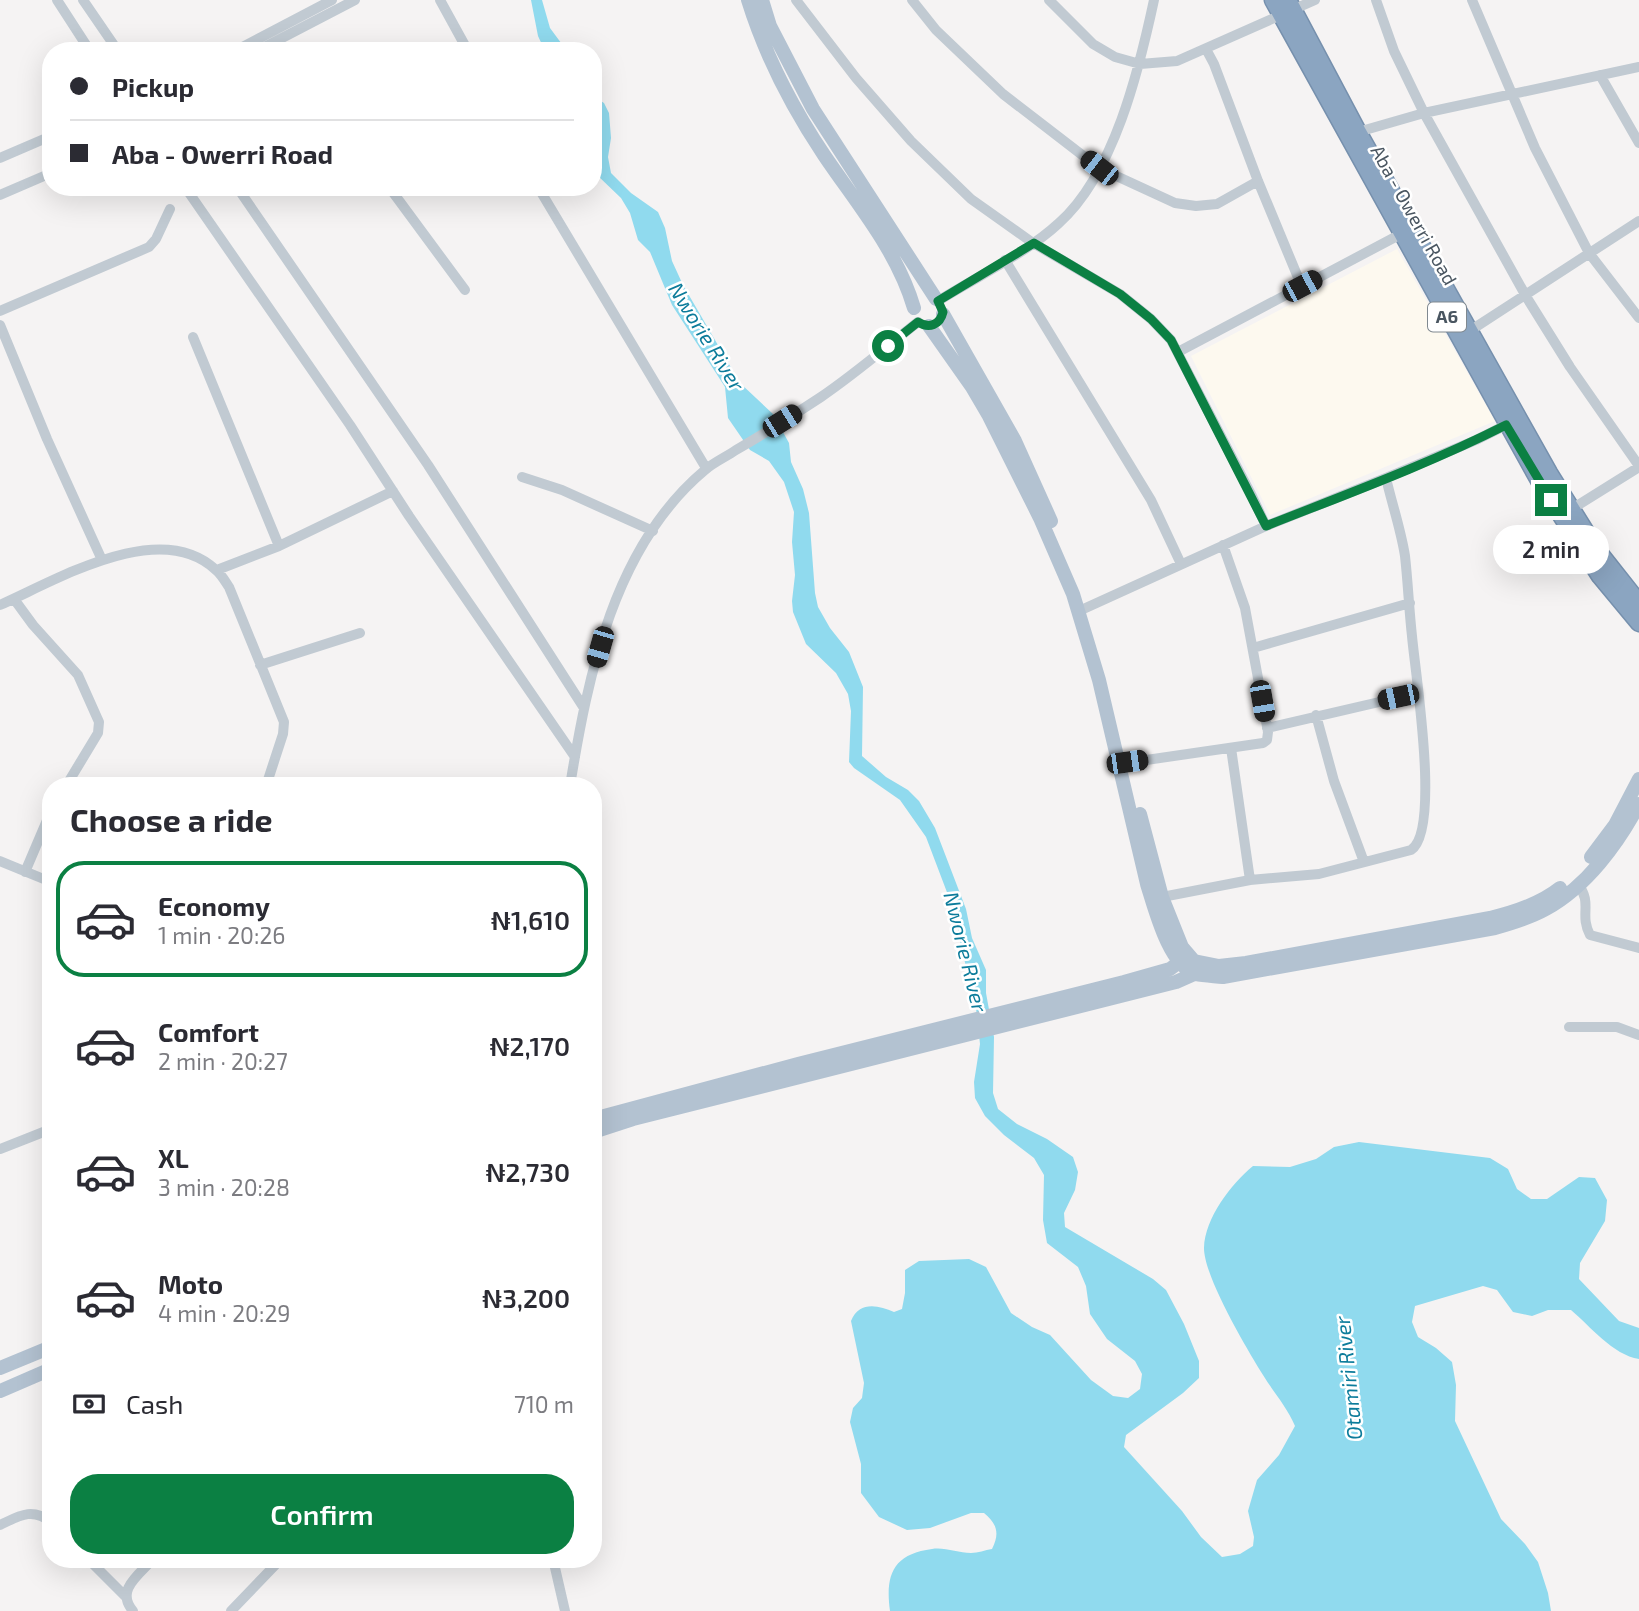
<!DOCTYPE html>
<meta charset="utf-8">
<style>
:root{--surface:#fff;--page:#f7f7f7;--text:#2b2b33;--muted:#7c7c81;--line:#e1e1e2;--accent:#0b8043}
body{margin:0;font-family:"Exo 2",sans-serif;background:var(--page);color:var(--text);height:100vh;display:flex;flex-direction:column;font-size:26px;white-space:nowrap}
*{box-sizing:border-box;margin:0}
p{font-size:23px;color:var(--muted)}
.icon{flex:none;width:38px;height:38px;fill:none;stroke:currentColor;stroke-width:2;stroke-linecap:round;stroke-linejoin:round}
.map{position:relative;flex:1;overflow:hidden}
.panel{position:absolute;left:42px;top:777px;width:560px;height:791px;display:flex;flex-direction:column;background:var(--surface);border-radius:28px;box-shadow:0 7px 28px #0002}
.panel>*{flex:none}
.top-card{position:absolute;left:42px;top:42px;width:560px;height:154px;border-radius:28px;box-shadow:0 7px 28px #0002;display:grid;align-content:center;height:154px;padding:0 28px;background:var(--surface)}
.end{position:absolute;width:32px;height:32px;margin:-16px;border:9px solid #0b8043;background:#fff;box-shadow:0 0 0 4px #fff}
.from{border-radius:50%}
.bubble{position:absolute;height:49px;border-radius:24px;background:var(--surface);box-shadow:0 7px 28px #0002;font-size:23px;font-weight:600;line-height:49px;text-align:center}
.car{position:absolute;width:21px;height:42px;margin:-21px -10px;border-radius:9px;box-shadow:0 0 5px 2px #0007;background:linear-gradient(#222 24%,#8ab4d8 0 40%,#222 0 76%,#8ab4d8 0 86%,#222 0)}
.top-card b{display:flex;align-items:center;gap:24px;height:66px;font-size:26px}
.top-card b+b{border-top:2px solid var(--line)}
.top-card i{width:18px;height:18px;background:var(--text)}
ul{padding:0;list-style:none}
li{display:flex;align-items:center;gap:21px;height:116px;margin:0 14px 10px;padding:0 14px;border:4px solid transparent;border-radius:28px}
li div{flex:1}
li b{display:block;font-size:26px}
li em{font-style:normal;font-weight:600}
li.selected{border-color:var(--accent)}
li>.icon{width:63px;height:63px;stroke-width:1.5}
h2{padding:0 28px;font-size:32px;line-height:84px}
.pay{display:flex;align-items:center;gap:18px;height:77px;padding:0 28px;font-size:26px}
.pay p{margin-inline-start:auto}
.primary-button{display:flex;gap:14px;margin-top:auto;padding:14px 28px}
.primary-button a{flex:1;height:80px;border-radius:28px;background:var(--accent);color:#fff;font-size:28px;font-weight:600;line-height:80px;text-align:center}
.map>svg:first-child{display:block}
.commercial{fill:#fdf9ef}
.water{fill:#90daee}
.lines{fill:none;stroke-linecap:round;stroke-linejoin:round}
.highway-casing{stroke:#7690ad;stroke-width:19}
.minor{stroke:#c1cad2;stroke-width:10}
.major{stroke:#b3c2d1;stroke-width:14}
.highway{stroke:#8ba5c1;stroke-width:16}
.route{stroke:#0b8043;stroke-width:9}
.labels{text-anchor:middle;stroke-width:5;stroke-linejoin:round;paint-order:stroke}
.shield{fill:#fff;stroke:#808990;stroke-width:2}
.shield-label{font-size:18px;font-weight:bold;fill:#4a5661}
.street-label{font-size:19px;fill:#4a5661;stroke:#fff}
.water-label{font-size:21px;font-style:italic;fill:#0c7c9b;stroke:#fff}
</style>
<div class="map">
<svg width="1639" height="1611" viewBox="0 0 1639 1611">
<rect width="100%" height="100%" fill="#f5f3f3"/>
<path class="commercial" d="M 1397,249 L 1495,421 L 1270,515 L 1191,356 Z"/>
<path class="water" d="M 531,0 L 542,0 L 550,28 L 567,51 L 545,51 L 538,36 Z
M 593,96 L 604,103 L 609,113 L 611,138 L 608,157 L 611,173 L 631,193 L 658,212 L 665,228 L 672,261 L 683,285 L 740,383 L 773,414 L 789,443 L 791,462 L 803,489 L 809,513 L 815,593 L 818,607 L 830,628 L 849,652 L 863,687 L 862,756 L 886,777 L 908,790 L 919,801 L 935,828 L 966,909 L 972,938 L 986,970 L 986,993 L 994,1037 L 993,1093 L 998,1109 L 1017,1124 L 1047,1139 L 1073,1157 L 1078,1172 L 1075,1190 L 1064,1213 L 1065,1227 L 1153,1279 L 1166,1290 L 1184,1324 L 1199,1361 L 1199,1378 L 1183,1393 L 1126,1435 L 1124,1447 L 1182,1511 L 1201,1537 L 1222,1557 L 1240,1554 L 1253,1546 L 1254,1537 L 1248,1511 L 1257,1480 L 1279,1455 L 1295,1426 C 1287,1407 1274,1393 1263,1375 C 1247,1349 1204,1277 1204,1248 C 1205,1218 1231,1184 1253,1166 L 1290,1167 L 1316,1159 L 1334,1147 L 1359,1142 L 1490,1158 L 1508,1169 L 1517,1189 L 1531,1199 L 1547,1199 L 1579,1177 L 1595,1178 L 1607,1200 L 1605,1221 L 1580,1263 L 1579,1279 L 1619,1321 L 1639,1328 L 1639,1359 C 1613,1355 1590,1326 1571,1310 L 1548,1310 L 1532,1316 L 1513,1312 L 1497,1290 L 1483,1286 L 1415,1306 L 1412,1322 L 1418,1337 L 1436,1348 L 1452,1362 L 1456,1385 L 1455,1421 L 1501,1519 L 1525,1544 L 1538,1562 L 1548,1593 L 1551,1611 L 890,1611 C 885,1575 893,1554 932,1549 C 945,1547 958,1553 971,1553 C 978,1553 985,1550 992,1549 C 1000,1533 997,1524 984,1513 L 971,1513 L 930,1528 L 907,1530 L 879,1517 L 861,1493 L 861,1464 L 850,1422 L 853,1408 L 862,1398 L 864,1383 L 851,1321 C 859,1301 878,1305 894,1312 L 902,1309 L 905,1293 L 905,1270 L 919,1261 L 969,1259 L 986,1267 L 1011,1313 L 1032,1327 L 1050,1335 L 1091,1380 L 1113,1396 L 1128,1398 L 1140,1389 L 1142,1374 L 1135,1361 L 1107,1339 L 1090,1314 L 1086,1286 L 1078,1267 L 1047,1243 L 1043,1220 L 1044,1175 L 1034,1158 L 1004,1135 L 985,1116 L 975,1098 L 974,1082 L 980,1044 L 976,1008 L 961,946 L 956,916 L 926,837 L 900,800 L 854,768 L 849,762 L 851,711 L 848,694 L 836,673 L 806,644 L 793,612 L 792,601 L 795,575 L 792,542 L 794,512 L 784,482 L 769,461 L 750,450 L 728,418 L 725,387 L 672,305 L 650,252 L 638,240 L 630,213 L 621,198 L 597,175 L 593,167 Z"/>
<g class="lines">
<g class="highway-casing">
<path id="highway" d="M 1273,0 L 1541,484 L 1600,576 L 1639,623
M 1288,0 L 1358,132 L 1549,473 L 1597,550 L 1639,603"/>
</g>
<path class="minor" d="M 57,0 L 90,51
M 83,0 L 118,51
M 440,0 L 468,51
M 796,0 L 856,78 L 911,141 L 971,199 L 1033,243 L 1120,294 L 1151,319 L 1171,340 L 1252,496 L 1266,526
M 912,0 L 936,30 L 1003,94 L 1099,168 L 1175,203 L 1196,206 L 1217,204 L 1258,181
M 1049,0 L 1093,44 L 1115,57 L 1140,64 L 1177,61 L 1315,0
M 1376,0 L 1394,51 L 1424,113 L 1527,298 L 1570,367 L 1639,466
M 1472,0 L 1535,148 L 1589,253 L 1639,318
M 1206,49 L 1214,64 L 1258,181 L 1302,287
M 235,51 L 332,0
M 257,51 L 355,0
M 1600,75 L 1639,143
M 1358,132 L 1424,113 L 1639,67
M 0,158 L 51,136
M 185,187 L 350,425 L 409,516 L 575,757
M 237,187 L 428,465 L 584,708
M 389,187 L 465,290
M 538,187 L 706,468
M 0,195 L 51,173
M 1005,260 L 1151,500 L 1181,564
M 938,301 C 976,277 1027,253 1059,223 C 1114,174 1139,70 1154,0
M 0,311 L 149,247 L 156,239 L 170,209
M 0,325 L 47,439 L 102,560
M 1465,334 L 1639,221
M 193,337 L 279,546
M 1178,352 L 1401,234
M 522,477 L 562,490 L 653,531
M 1567,512 L 1639,467
M 217,570 L 279,546 L 393,491
M 14,599 L 33,625 L 78,675 L 99,722 L 98,733 L 66,786
M 0,605 C 57,580 160,517 216,570 C 221,574 225,581 229,587 L 284,722 L 283,734 L 266,786
M 1079,611 L 1266,526 L 1386,478 L 1476,440 L 1512,422
M 1253,648 L 1410,603
M 260,665 L 360,633
M 1316,715 L 1334,781 L 1364,862
M 1267,728 L 1418,693
M 1231,748 L 1250,880
M 1119,764 L 1263,743 L 1267,740 L 1268,732 L 1245,608 L 1223,545
M 570,786 C 588,675 614,546 705,470 C 714,462 726,457 736,450 C 765,433 794,415 821,397 C 855,374 886,347 918,322
M 0,861 L 51,882
M 25,872 L 51,811
M 1578,884 C 1593,904 1579,914 1590,935 L 1639,948
M 1157,898 L 1250,880 L 1319,874 L 1411,850 C 1441,831 1415,672 1412,636 C 1409,609 1408,583 1405,556 C 1401,530 1392,504 1386,478
M 1569,1027 L 1617,1027 L 1639,1035
M 0,1149 L 51,1129
M 0,1525 C 19,1516 32,1507 51,1522
M 88,1559 L 125,1596
M 553,1559 L 565,1611
M 133,1611 C 115,1590 139,1575 153,1559
M 231,1611 L 281,1559"/>
<path class="major" d="M 748,0 C 765,55 792,107 824,155 C 857,204 897,250 914,308
M 762,0 L 770,26 L 813,109 L 936,299
M 943,314 L 1015,441 L 1051,521
M 929,326 L 972,387 L 989,416 L 1040,518 L 1073,594 L 1099,680 L 1147,884 C 1155,909 1169,966 1196,974 C 1204,976 1215,976 1223,977 L 1495,928 C 1513,923 1530,918 1546,909 C 1586,887 1618,844 1639,804
M 1140,814 L 1162,897 L 1182,947 L 1194,961 L 1194,969
M 1591,857 L 1615,825 L 1639,779
M 593,1119 L 798,1064 L 1124,982 L 1170,969 L 1178,963 L 1194,961 L 1219,966 L 1246,963 L 1490,918 C 1515,912 1540,904 1560,888
M 593,1132 L 633,1119 L 1176,982 L 1194,974
M 0,1368 L 51,1347
M 0,1391 L 51,1369"/>
<use href="#highway" class="highway"/>
</g>
<g class="lines">
<path class="route" d="M 888,346 L 918,322 C 929,329 940,325 943,312 L 938,301 L 1034,243 L 1120,294 L 1151,319 L 1171,340 L 1266,526 C 1347,494 1429,464 1506,425 L 1551,500"/>
</g>
<g class="labels">
<rect class="shield" x="1428" y="302.5" width="38" height="29" rx="5"/>
<g class="shield-label">
<text x="1447" y="323">A6</text>
</g>
<g class="street-label">
<text transform="translate(1414 215) rotate(61)" y="7">Aba - Owerri Road</text>
</g>
<g class="water-label">
<text transform="translate(706 337) rotate(58)" y="7">Nworie River</text>
<text transform="translate(965 952) rotate(76)" y="7">Nworie River</text>
<text transform="translate(1349 1378) rotate(-96)" y="7">Otamiri River</text>
</g>
</g>
</svg>
<i class="end from" style="left:888px;top:346px"></i>
<i class="end" style="left:1551px;top:500px"></i>
<div class="bubble" style="left:1493px;top:525px;width:116px">2 min</div>
<i class="car" style="left:1099px;top:168px;rotate:308deg"></i>
<i class="car" style="left:1302px;top:286px;rotate:62deg"></i>
<i class="car" style="left:782px;top:421px;rotate:58deg"></i>
<i class="car" style="left:600px;top:647px;rotate:196deg"></i>
<i class="car" style="left:1398px;top:697px;rotate:258deg"></i>
<i class="car" style="left:1262px;top:701px;rotate:170deg"></i>
<i class="car" style="left:1127px;top:762px;rotate:82deg"></i>
<div class="top-card">
<b><i class="from"></i>Pickup</b>
<b><i></i>Aba - Owerri Road</b>
</div>
<section class="panel">
<h2>Choose a ride</h2>
<ul>
<li class="selected"><svg class="icon" aria-label="car" viewBox="0 0 24 24"><path d="M5 17H2v-5l4-1 3-4h7l3 4 3 1v5h-3M9 17h6M6 11h13"/><circle cx="7" cy="17" r="2"/><circle cx="17" cy="17" r="2"/></svg><div><b>Economy</b><p>1 min · 20:26</p></div><em>₦1,610</em></li>
<li><svg class="icon" aria-label="car" viewBox="0 0 24 24"><path d="M5 17H2v-5l4-1 3-4h7l3 4 3 1v5h-3M9 17h6M6 11h13"/><circle cx="7" cy="17" r="2"/><circle cx="17" cy="17" r="2"/></svg><div><b>Comfort</b><p>2 min · 20:27</p></div><em>₦2,170</em></li>
<li><svg class="icon" aria-label="car" viewBox="0 0 24 24"><path d="M5 17H2v-5l4-1 3-4h7l3 4 3 1v5h-3M9 17h6M6 11h13"/><circle cx="7" cy="17" r="2"/><circle cx="17" cy="17" r="2"/></svg><div><b>XL</b><p>3 min · 20:28</p></div><em>₦2,730</em></li>
<li><svg class="icon" aria-label="car" viewBox="0 0 24 24"><path d="M5 17H2v-5l4-1 3-4h7l3 4 3 1v5h-3M9 17h6M6 11h13"/><circle cx="7" cy="17" r="2"/><circle cx="17" cy="17" r="2"/></svg><div><b>Moto</b><p>4 min · 20:29</p></div><em>₦3,200</em></li>
</ul>
<div class="pay"><svg class="icon" aria-label="cash" viewBox="0 0 24 24"><path d="M3 7h18v10H3z"/><circle cx="12" cy="12" r="2"/></svg>Cash<p>710 m</p></div>
<div class="primary-button"><a>Confirm</a></div>
</section>
</div>
